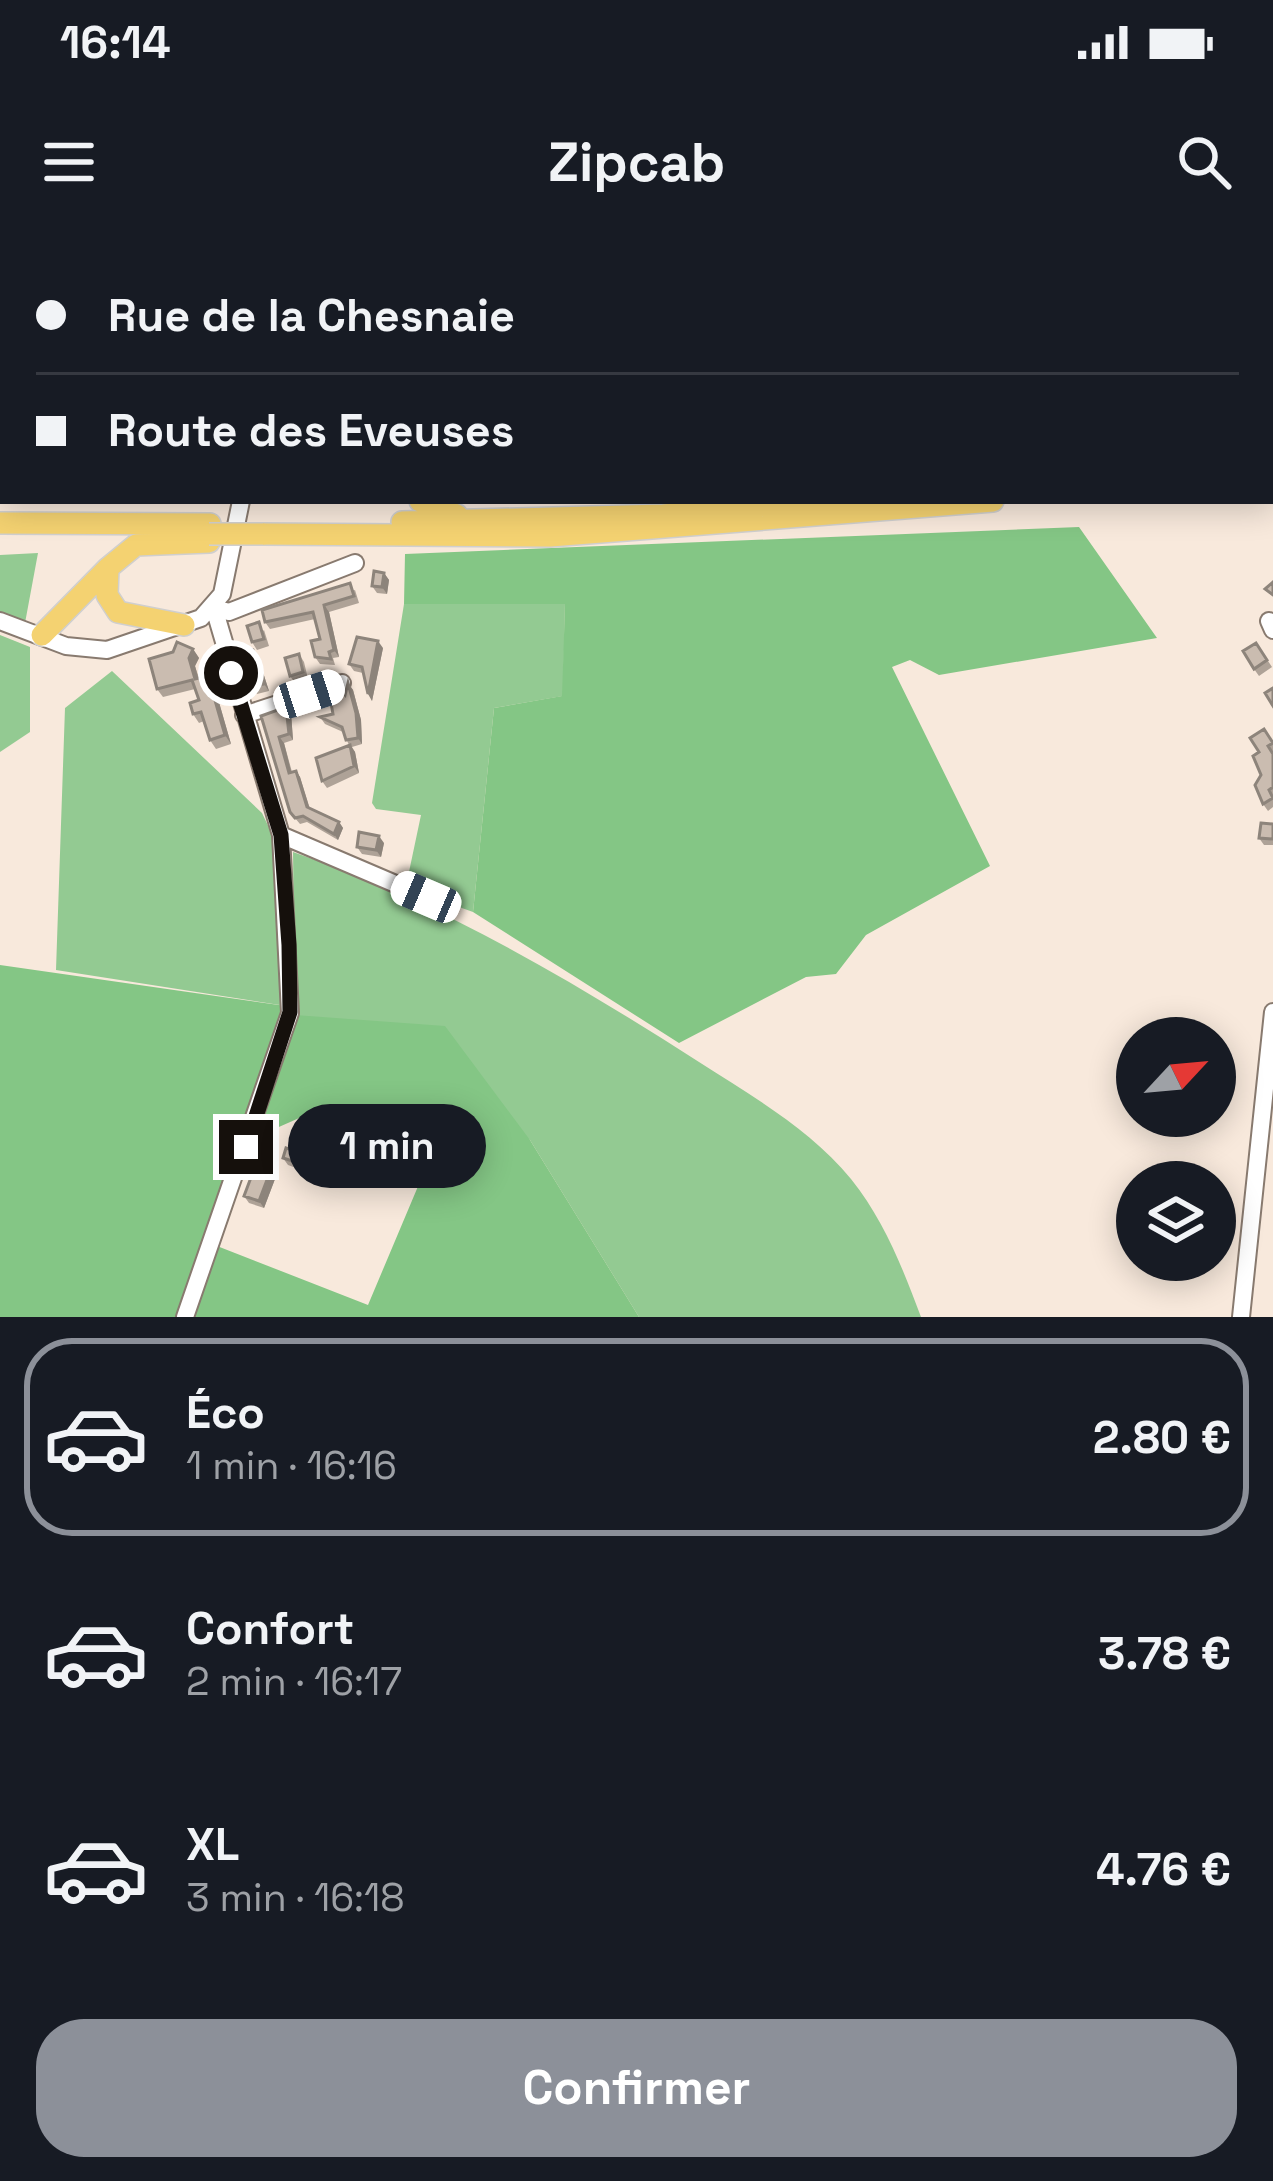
<!DOCTYPE html>
<html lang="fr">
<meta charset="utf-8">
<style>
:root{--surface:#171b24;--page:#242831;--text:#f1f3f6;--muted:#9ea1a6;--line:#363941;--accent:#8c9099}
body{margin:0;font-family:"Space Grotesk",sans-serif;background:var(--page);color:var(--text);height:100vh;display:flex;flex-direction:column;font-size:45px;white-space:nowrap}
*{box-sizing:border-box;margin:0}
p{font-size:39px;color:var(--muted)}
.icon{flex:none;width:66px;height:66px;fill:none;stroke:currentColor;stroke-width:2;stroke-linecap:round;stroke-linejoin:round}
.map{position:relative;height:1077px;overflow:hidden}
.details{display:flex;flex-direction:column;background:var(--surface);flex:1}
.details>*{flex:none}
.banner{position:absolute;left:0px;top:0px;width:1275px;height:264px;box-shadow:0 6px 30px #0003;display:grid;align-content:center;height:264px;padding:0 36px;background:var(--surface)}
.needle{width:78px;rotate:64deg}
.tools{position:absolute;left:1116px;top:777px;display:grid;gap:24px}
.tools a{display:grid;place-items:center;width:120px;height:120px;border-radius:50%;background:var(--surface);box-shadow:0 6px 30px #0003;font-size:60px}
.end{position:absolute;width:54px;height:54px;margin:-27px;border:15px solid #15100c;background:#fff;box-shadow:0 0 0 6px #fff}
.from{border-radius:50%}
.bubble{position:absolute;height:84px;border-radius:42px;background:var(--surface);box-shadow:0 6px 30px #0003;font-size:39px;font-weight:800;line-height:84px;text-align:center}
.car{position:absolute;width:36px;height:72px;margin:-36px -18px;border-radius:15px;box-shadow:0 0 9px 3px #0007;background:linear-gradient(#fff 24%,#345 0 40%,#fff 0 76%,#345 0 86%,#fff 0)}
.banner b{display:flex;align-items:center;gap:42px;height:114px;font-size:45px}
.banner b+b{border-top:3px solid var(--line)}
.banner i{width:30px;height:30px;background:var(--text)}
ul{padding:21px 0 0;list-style:none}
li{display:flex;align-items:center;gap:36px;height:198px;margin:0 24px 18px;padding:0 12px;border:6px solid transparent;border-radius:48px}
li div{flex:1}
li b{display:block;font-size:45px}
li em{font-style:normal;font-weight:800}
li.on{border-color:var(--accent)}
li>.icon{width:108px;height:108px;stroke-width:1.5}
.primary-button{display:flex;gap:24px;margin-top:auto;padding:24px 36px}
.primary-button a{flex:1;height:138px;border-radius:48px;background:var(--accent);color:#fff;font-size:48px;font-weight:800;line-height:138px;text-align:center}
.status{display:flex;justify-content:space-between;align-items:center;height:84px;padding:0 60px;background:var(--surface);direction:ltr}
.status svg{height:33px;fill:currentColor}
header{display:flex;justify-content:space-between;align-items:center;height:156px;padding:0 36px;background:var(--surface);font-size:54px;font-weight:800}
.map>svg:first-child{display:block}
.green{fill:#93ca92}
.forest{fill:#84c685;fill-rule:evenodd}
.lines{fill:none;stroke-linecap:round;stroke-linejoin:round}
.minor-casing{stroke:#887a6f;stroke-width:20}
.major-casing{stroke:#d0cfce;stroke-width:24}
.minor{stroke:#fff;stroke-width:16}
.major{stroke:#f4d271;stroke-width:21}
.major-bridge-casing{stroke:#d0cfce;stroke-width:24;stroke-linecap:butt}
.major-bridge{stroke:#f4d271;stroke-width:21}
.wall{fill:#aea297}
.shaded-wall{fill:#8d847b}
.building{fill:#cabcb0;stroke:#8d847b;stroke-width:3}
.route{stroke:#15100c;stroke-width:15}
</style>
<div class="status"><b>16:14</b><svg viewBox="0 0 49 12"><path d="M0 12V9h3v3zM5 12V6h3v6zM10 12V3h3v9zM15 12V0h3v12zM26 1h20v11H26zM47 4h2v5h-2z"/></svg></div>
<header><svg class="icon" aria-label="menu" viewBox="0 0 24 24"><path d="M4 6h16M4 12h16M4 18h16"/></svg>Zipcab<svg class="icon" aria-label="search" viewBox="0 0 24 24"><circle cx="10" cy="10" r="6"/><path d="M15 15l6 6"/></svg></header>
<div class="map">
<svg width="1273" height="1077" viewBox="0 0 1273 1077">
<rect width="100%" height="100%" fill="#f8e9dc"/>
<path class="green" d="M 38,313 L 25,383 L 0,373 L 0,315 Z
M 474,360 L 565,363 L 563,456 L 494,468 L 473,672 L 459,667 L 461,659 L 437,649 L 433,656 L 406,646 L 421,575 L 376,569 L 372,563 L 404,364 Z
M 0,395 L 30,407 L 30,492 L 0,512 Z
M 112,431 L 262,573 L 273,596 L 286,766 L 56,730 L 65,468 Z
M 293,612 C 438,661 571,740 699,822 C 752,856 811,890 851,939 C 884,980 903,1029 921,1077 L 639,1077 L 530,900 L 295,775 Z"/>
<path class="forest" d="M 1079,287 L 1157,398 L 939,435 L 910,420 L 892,427 L 990,626 L 866,695 L 836,734 L 806,737 L 679,803 L 473,672 L 494,468 L 562,456 L 565,364 L 404,364 L 405,314 Z
M 0,725 L 286,766 L 295,775 L 445,786 L 530,900 L 639,1077 L 0,1077 ZM 306,875 L 427,925 L 368,1065 L 217,1006 L 254,898 Z"/>
<g class="lines">
<g class="minor-casing">
<path id="minor" d="M 382,0 L 383,3
M 512,0 L 514,3
M 1105,0 L 1106,3
M 1263,0 L 1265,3
M 158,3 L 158,0
M 290,3 L 290,0
M 618,3 L 619,0
M 960,3 L 965,0
M 1272,16 L 1273,17
M 0,58 L 3,58
M 0,185 L 3,185
M 214,368 L 229,372 L 355,323
M 0,381 L 66,406 L 107,410 L 201,378 L 222,354 L 241,261
M 1269,381 L 1273,390
M 244,475 L 342,443
M 281,595 L 426,657
M 185,1077 L 290,773 L 281,595 L 214,368
M 1241,1077 L 1273,772"/>
</g>
<g class="major-casing">
<path id="major" d="M 1272,216 L 1273,215
M 1272,235 L 1273,235
M 420,261 L 457,275
M 402,282 L 663,275 L 825,261
M 0,283 L 210,284
M 263,294 L 550,296 L 993,261
M 184,385 L 118,372 L 107,355 L 108,328 L 136,305 L 209,302
M 42,395 L 108,328"/>
</g>
<use href="#minor" class="minor"/>
<use href="#major" class="major"/>
<g class="major-bridge-casing">
<path id="major-bridge" d="M 209,294 L 263,294"/>
</g>
<use href="#major-bridge" class="major-bridge"/>
</g>
<path class="wall" d="M 462,0 L 489,0 L 477,3 L 464,3 Z
M 657,0 L 706,0 L 707,2 L 651,3 Z
M 879,0 L 909,0 L 903,3 L 881,3 Z
M 384,333 L 389,340 L 387,354 L 377,353 L 372,346 Z
M 355,350 L 359,363 L 329,372 L 339,417 L 333,418 L 335,425 L 320,424 L 315,417 L 320,399 L 315,379 L 270,389 L 265,382 Z
M 264,390 L 269,406 L 257,410 L 252,402 Z
M 1256,403 L 1272,427 L 1259,436 L 1254,429 Z
M 383,408 L 372,461 L 363,433 L 354,431 L 349,424 Z
M 193,409 L 199,418 L 195,426 L 199,438 L 208,436 L 214,445 L 231,504 L 216,509 L 210,500 L 204,481 L 199,483 L 193,474 L 199,460 L 195,449 L 163,457 L 157,449 Z
M 299,414 L 304,422 L 308,439 L 295,443 L 290,436 Z
M 258,417 L 269,451 L 257,454 L 252,447 Z
M 348,443 L 353,450 L 361,480 L 362,504 L 352,507 L 355,512 L 359,533 L 327,548 L 322,541 L 349,505 L 343,492 L 325,484 L 320,477 L 333,474 L 345,455 Z
M 291,473 L 293,500 L 284,503 L 292,532 L 296,531 L 300,537 L 310,569 L 339,582 L 343,588 L 338,600 L 307,582 L 300,584 L 290,572 L 261,476 Z
M 1273,503 L 1273,567 L 1268,571 L 1263,564 L 1261,535 L 1253,516 Z
M 1273,584 L 1273,605 L 1264,605 L 1259,598 Z
M 384,603 L 381,617 L 362,614 L 357,607 Z
M 305,914 L 310,921 L 307,932 L 288,925 L 283,918 Z
M 275,939 L 264,968 L 249,963 L 244,956 Z"/>
<path class="shaded-wall" d="M 384,333 L 389,340 L 387,354 L 382,347 Z
M 324,365 L 329,372 L 339,417 L 334,410 Z
M 378,401 L 383,408 L 372,461 L 368,454 Z
M 193,409 L 199,418 L 195,426 L 201,448 L 195,439 L 189,418 Z
M 253,410 L 258,417 L 269,451 L 264,444 Z
M 208,436 L 214,445 L 231,504 L 225,495 Z
M 348,443 L 353,450 L 361,480 L 362,504 L 358,498 Z
M 286,467 L 291,473 L 293,500 L 289,494 Z
M 279,497 L 284,503 L 293,539 L 289,533 Z
M 350,505 L 355,512 L 359,533 L 354,526 Z
M 296,531 L 300,537 L 311,573 L 307,567 Z
M 339,582 L 343,588 L 338,600 L 334,594 Z
M 379,596 L 384,603 L 381,617 L 376,610 Z
M 305,914 L 310,921 L 307,932 L 302,924 Z
M 270,932 L 275,939 L 264,968 L 259,961 Z"/>
<path class="building" d="M 169,0 L 187,0 L 186,3 L 169,3 Z
M 540,0 L 556,0 L 556,3 L 531,3 Z
M 657,0 L 691,0 L 685,3 L 651,3 Z
M 991,0 L 1018,0 L 1012,3 L 987,3 Z
M 1187,0 L 1237,0 L 1239,3 L 1181,3 Z
M 0,6 L 3,7 L 3,28 L 0,28 Z
M 1272,39 L 1273,41 L 1272,113 Z
M 3,69 L 3,85 L 0,87 L 0,71 Z
M 0,193 L 3,193 L 3,210 L 0,209 Z
M 374,331 L 384,333 L 382,347 L 372,346 Z
M 1273,342 L 1273,355 L 1265,349 Z
M 350,343 L 354,356 L 324,365 L 334,410 L 329,412 L 331,419 L 315,417 L 311,401 L 320,399 L 313,372 L 265,382 L 262,370 Z
M 259,382 L 264,399 L 252,402 L 247,386 Z
M 357,397 L 378,401 L 368,454 L 362,427 L 349,424 Z
M 177,402 L 193,409 L 189,418 L 195,439 L 208,436 L 225,495 L 210,500 L 201,472 L 193,474 L 190,463 L 199,460 L 192,440 L 157,449 L 149,419 L 173,412 Z
M 1256,403 L 1267,420 L 1254,429 L 1243,411 Z
M 253,410 L 264,444 L 252,447 L 243,413 Z
M 299,414 L 303,432 L 290,436 L 285,418 Z
M 348,443 L 356,473 L 358,498 L 346,500 L 342,487 L 320,477 L 333,474 L 329,452 L 339,449 L 345,455 Z
M 1273,448 L 1273,466 L 1265,453 Z
M 286,467 L 289,494 L 279,497 L 289,533 L 296,531 L 307,567 L 339,582 L 334,594 L 303,576 L 295,578 L 290,572 L 261,476 Z
M 1264,489 L 1273,503 L 1268,506 L 1273,514 L 1273,547 L 1269,550 L 1273,558 L 1263,564 L 1255,545 L 1261,535 L 1253,516 L 1259,512 L 1250,498 Z
M 350,505 L 354,526 L 322,541 L 316,518 Z
M 1261,583 L 1273,584 L 1273,599 L 1259,598 Z
M 359,592 L 379,596 L 376,610 L 357,607 Z
M 286,908 L 305,914 L 302,924 L 283,918 Z
M 255,927 L 270,932 L 259,961 L 244,956 Z"/>
<g class="lines">
<path class="route" d="M 231,433 L 281,595 L 289,705 L 290,772 L 246,907"/>
</g>
</svg>
<div class="tools">
<a><svg class="needle" viewBox="-14 -14 28 28"><path d="M0-13l5 13h-10z" fill="#e53935"/><path d="M0 13l5-13h-10z" fill="#9ea1a6"/></svg></a>
<a><svg class="icon" aria-label="layers" viewBox="0 0 24 24"><path d="M12 4l9 5-9 5-9-5zM3 14l9 5 9-5"/></svg></a>
</div>
<i class="end from" style="left:231px;top:433px"></i>
<i class="end" style="left:246px;top:907px"></i>
<div class="bubble" style="left:288px;top:864px;width:198px">1 min</div>
<i class="car" style="left:309px;top:454px;rotate:72deg"></i>
<i class="car" style="left:426px;top:657px;rotate:293deg"></i>
<div class="banner">
<b><i class="from"></i>Rue de la Chesnaie</b>
<b><i></i>Route des Eveuses</b>
</div>
</div>
<section class="details">
<ul>
<li class="on"><svg class="icon" aria-label="car" viewBox="0 0 24 24"><path d="M5 17H2v-5l4-1 3-4h7l3 4 3 1v5h-3M9 17h6M6 11h13"/><circle cx="7" cy="17" r="2"/><circle cx="17" cy="17" r="2"/></svg><div><b>Éco</b><p>1 min · 16:16</p></div><em>2.80 €</em></li>
<li><svg class="icon" aria-label="car" viewBox="0 0 24 24"><path d="M5 17H2v-5l4-1 3-4h7l3 4 3 1v5h-3M9 17h6M6 11h13"/><circle cx="7" cy="17" r="2"/><circle cx="17" cy="17" r="2"/></svg><div><b>Confort</b><p>2 min · 16:17</p></div><em>3.78 €</em></li>
<li><svg class="icon" aria-label="car" viewBox="0 0 24 24"><path d="M5 17H2v-5l4-1 3-4h7l3 4 3 1v5h-3M9 17h6M6 11h13"/><circle cx="7" cy="17" r="2"/><circle cx="17" cy="17" r="2"/></svg><div><b>XL</b><p>3 min · 16:18</p></div><em>4.76 €</em></li>
</ul>
<div class="primary-button"><a>Confirmer</a></div>
</section>
